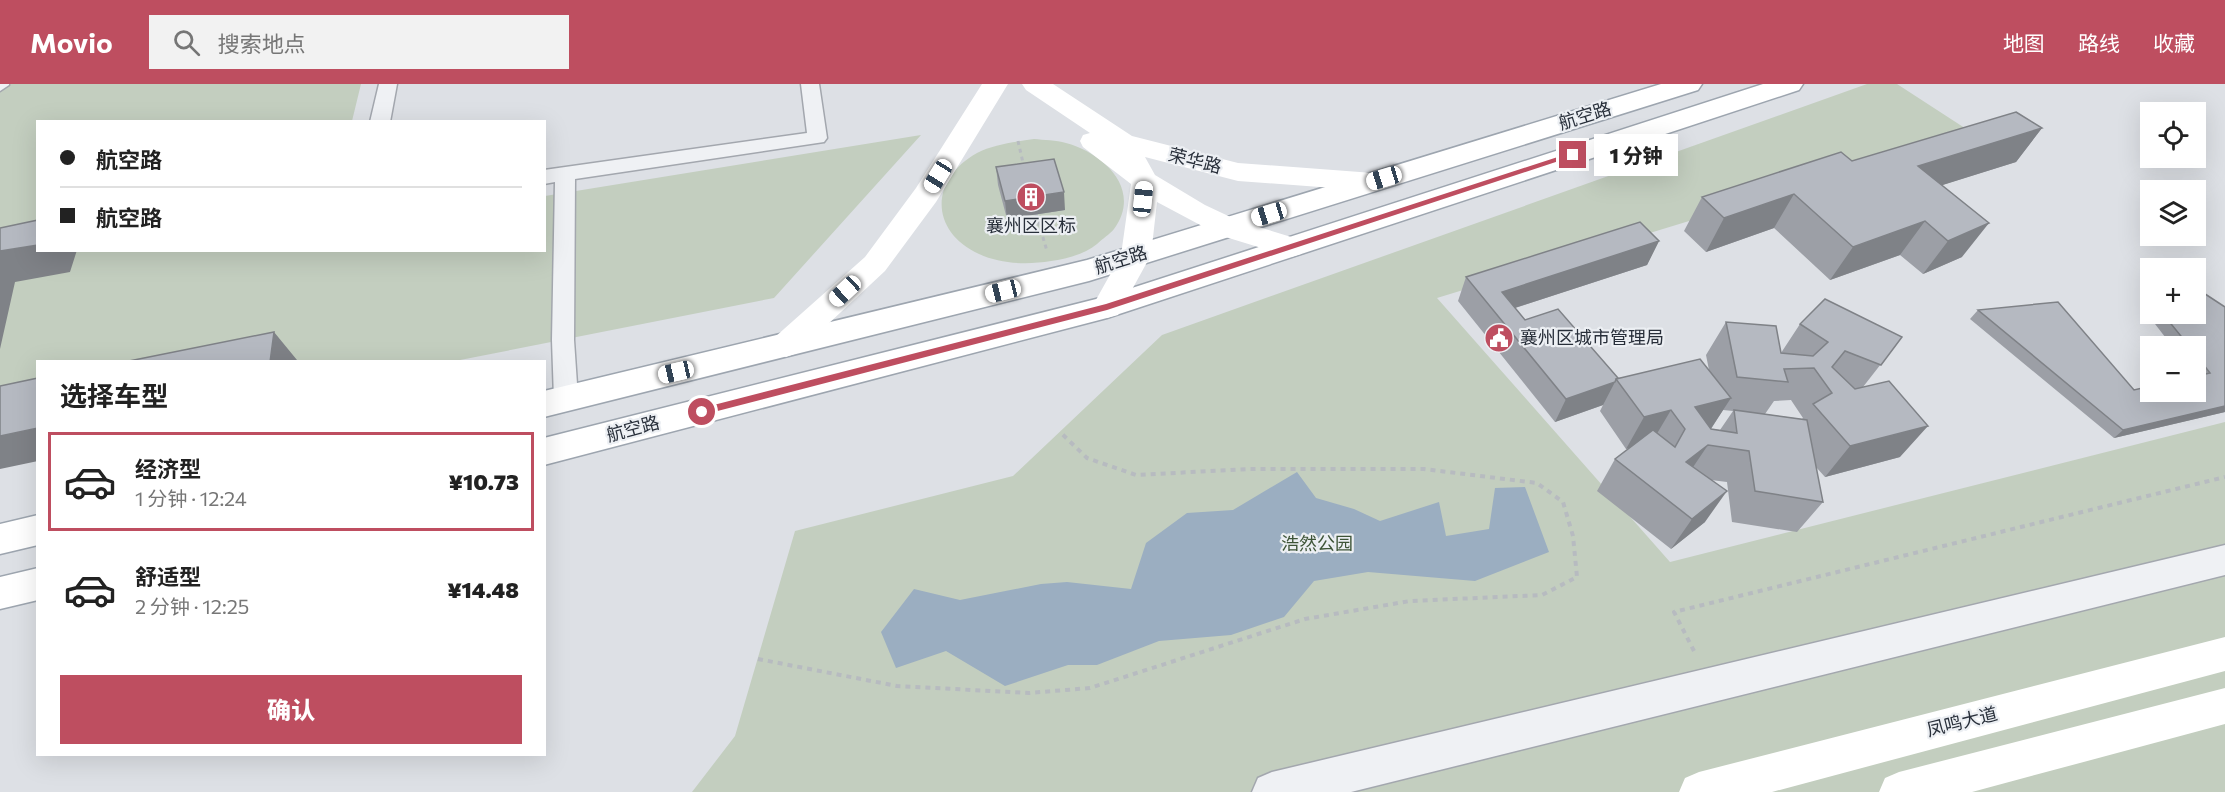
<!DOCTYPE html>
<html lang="zh">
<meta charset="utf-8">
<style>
:root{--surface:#fff;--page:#f2f2f2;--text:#222;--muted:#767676;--line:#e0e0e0;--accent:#be4e60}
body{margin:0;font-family:Commissioner,"Noto Sans SC",sans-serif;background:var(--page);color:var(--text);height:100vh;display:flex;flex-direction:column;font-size:22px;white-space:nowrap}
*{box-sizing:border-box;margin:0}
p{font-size:20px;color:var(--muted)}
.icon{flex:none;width:33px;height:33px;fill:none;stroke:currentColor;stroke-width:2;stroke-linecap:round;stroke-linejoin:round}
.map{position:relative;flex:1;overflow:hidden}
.details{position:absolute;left:36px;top:276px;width:510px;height:396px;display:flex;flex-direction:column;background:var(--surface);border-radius:0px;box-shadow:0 6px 24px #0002}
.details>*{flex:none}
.hud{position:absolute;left:36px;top:36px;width:510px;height:132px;border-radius:0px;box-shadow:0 6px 24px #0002;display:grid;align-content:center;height:132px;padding:0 24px;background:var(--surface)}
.tools{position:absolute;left:2140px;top:18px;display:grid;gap:12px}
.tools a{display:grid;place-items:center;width:66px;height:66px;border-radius:0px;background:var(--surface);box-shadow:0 6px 24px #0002;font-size:30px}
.end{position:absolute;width:27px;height:27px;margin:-14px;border:8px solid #be4e60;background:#fff;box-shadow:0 0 0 3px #fff}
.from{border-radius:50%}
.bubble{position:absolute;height:42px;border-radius:0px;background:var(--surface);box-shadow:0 6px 24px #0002;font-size:20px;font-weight:800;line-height:42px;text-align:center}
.car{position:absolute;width:18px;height:36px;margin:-18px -9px;border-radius:8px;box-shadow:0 0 4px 2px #0007;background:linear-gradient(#fff 24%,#345 0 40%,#fff 0 76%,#345 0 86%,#fff 0)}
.hud b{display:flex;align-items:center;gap:21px;height:57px;font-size:22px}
.hud b+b{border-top:2px solid var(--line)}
.hud i{width:15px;height:15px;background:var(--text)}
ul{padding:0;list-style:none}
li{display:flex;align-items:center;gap:18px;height:99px;margin:0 12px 9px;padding:0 12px;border:3px solid transparent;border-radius:0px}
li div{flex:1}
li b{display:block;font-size:22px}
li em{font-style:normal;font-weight:800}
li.selected{border-color:var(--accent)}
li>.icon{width:54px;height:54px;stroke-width:1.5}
h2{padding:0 24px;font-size:27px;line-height:72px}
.button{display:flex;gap:12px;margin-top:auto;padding:12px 24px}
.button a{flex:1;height:69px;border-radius:0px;background:var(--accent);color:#fff;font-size:24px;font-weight:800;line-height:69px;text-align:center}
header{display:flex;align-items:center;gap:36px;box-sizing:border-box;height:84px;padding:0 30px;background:var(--accent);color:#fff}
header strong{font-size:28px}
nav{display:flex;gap:33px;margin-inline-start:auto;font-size:21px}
.search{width:420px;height:54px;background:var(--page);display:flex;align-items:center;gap:15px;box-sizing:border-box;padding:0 21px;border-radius:0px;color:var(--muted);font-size:22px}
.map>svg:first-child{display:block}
.green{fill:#c3cebf}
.water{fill:#9baec1}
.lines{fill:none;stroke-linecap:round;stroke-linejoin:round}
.lane-casing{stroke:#a3a7ae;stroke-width:3}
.street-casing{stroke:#a3a7ae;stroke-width:3}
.primary-casing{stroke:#9da5af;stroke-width:3}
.path-far1{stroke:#b7bbc0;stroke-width:3;stroke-dasharray:4 4;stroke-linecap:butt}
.path{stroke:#b7bbc0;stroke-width:4;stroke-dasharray:5 5;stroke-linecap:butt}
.lane{fill:#eff1f4;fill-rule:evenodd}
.street{fill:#eff1f4;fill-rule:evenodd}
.secondary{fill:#fff;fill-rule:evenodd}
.primary{fill:#fff;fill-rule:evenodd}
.wall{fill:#9c9fa6;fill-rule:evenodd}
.shaded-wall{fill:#7f8287}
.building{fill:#b5b9c1;stroke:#7f8287;stroke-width:1.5}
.route{fill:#be4e60}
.labels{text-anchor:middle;stroke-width:4.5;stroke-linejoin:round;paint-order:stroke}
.street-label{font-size:18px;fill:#282f3a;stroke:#eceff3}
.poi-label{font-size:18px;fill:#282f3a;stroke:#eceff3}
.park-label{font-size:18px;fill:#3d5437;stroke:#eceff3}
</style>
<header>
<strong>Movio</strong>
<div class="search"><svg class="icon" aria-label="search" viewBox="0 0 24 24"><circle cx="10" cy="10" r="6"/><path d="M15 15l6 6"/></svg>搜索地点</div>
<nav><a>地图</a><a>路线</a><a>收藏</a></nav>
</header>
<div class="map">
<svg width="2225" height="708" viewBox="0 0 2225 708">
<rect width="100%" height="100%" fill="#dde0e5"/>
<path class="green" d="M 0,0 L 361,0 L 352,37 L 38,38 L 38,166 L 544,166 L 545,112 L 921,51 L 774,214 L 455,277 L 38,278 L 37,361 L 0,368 Z
M 1867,0 L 1897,0 L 1974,50 L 1437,214 L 1670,478 L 2225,338 L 2225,708 L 692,708 L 735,652 L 795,447 L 1013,392 L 1162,251 Z
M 1034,55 C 1044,56 1056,56 1066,59 C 1103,69 1143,105 1114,145 C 1110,150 1102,155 1097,160 C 1085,170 1066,175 1051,177 C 1027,181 1001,180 979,170 C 929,147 930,95 977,69 C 994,60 1015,58 1034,55 Z"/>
<path class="water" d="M 1297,388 L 1316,414 L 1354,425 L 1380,437 L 1439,418 L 1446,452 L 1489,445 L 1495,404 L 1525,403 L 1549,468 L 1475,497 L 1368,488 L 1314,497 L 1284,533 L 1231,551 L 1159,557 L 1097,581 L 1068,581 L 1005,602 L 946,567 L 896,584 L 881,548 L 914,505 L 960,516 L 1041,500 L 1067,498 L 1131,505 L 1146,459 L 1187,429 L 1233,426 Z"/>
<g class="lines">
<g class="lane-casing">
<path id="lane" d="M 0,0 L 9,0 L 9,1 L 0,7 Z
M 379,0 L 397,0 L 390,38 L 370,38 Z
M 801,0 L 819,0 L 827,54 L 824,58 L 575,95 L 574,256 L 578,315 L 574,321 L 566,324 L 558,321 L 554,315 L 552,256 L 555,98 L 544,100 L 544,86 L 807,49 Z"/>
</g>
<g class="street-casing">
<path id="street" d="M 2225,461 L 2225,491 L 1351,708 L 1252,708 L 1258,694 L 1272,688 Z"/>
</g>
<g class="primary-casing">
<path id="primary" d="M 1661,0 L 1702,0 L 1698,6 L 1089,197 L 544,333 L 544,307 L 1087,176 Z
M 1763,0 L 1803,0 L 1799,6 L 1107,234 L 544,381 L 544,354 L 1104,213 Z
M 38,431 L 38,461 L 0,470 L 0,440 Z
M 38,484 L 38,516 L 0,525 L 0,493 Z"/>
</g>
<path class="path-far1" d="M 1018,57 L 1024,83
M 1036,130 L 1047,167"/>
<path class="path" d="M 1694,567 L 1674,528 L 2225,393
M 758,575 L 897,602 L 1029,609 L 1090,604 L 1305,535 L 1410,517 L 1542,511 L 1577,493 L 1573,452 L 1563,418 L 1537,399 L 1424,385 L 1249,385 L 1136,391 L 1087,374 L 1060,348"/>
<use href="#lane" class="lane"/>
<use href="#street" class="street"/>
<path class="secondary" d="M 982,0 L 1008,0 L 936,118 L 885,187 L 797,269 L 786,273 L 775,269 L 770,261 L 775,253 L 865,173 L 916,104 Z
M 1022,0 L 1053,0 L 1132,52 L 1238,79 L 1373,89 L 1383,91 L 1387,98 L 1383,105 L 1373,107 L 1238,97 L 1145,73 L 1155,91 L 1205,121 L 1239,137 L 1301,156 L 1306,163 L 1301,170 L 1291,173 L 1281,170 L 1219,151 L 1157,118 L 1151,171 L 1118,231 L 1107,234 L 1096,231 L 1092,223 L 1121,171 L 1131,100 L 1083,63 L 1080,57 L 1083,51 L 1090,49 L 1026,6 Z
M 2225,553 L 2225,587 L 1772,708 L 1679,708 L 1685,694 L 1699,688 Z
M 2225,604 L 2225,640 L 1972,708 L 1879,708 L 1885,694 L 1899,688 Z"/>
<use href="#primary" class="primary"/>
</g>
<path class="wall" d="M 2042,44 L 2016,78 L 1942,101 L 1962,173 L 1923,190 L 1900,171 L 1830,196 L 1774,144 L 1706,168 L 1684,147 L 1702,113 L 1852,77 Z
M 996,83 L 1065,126 L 1007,135 L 998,101 Z
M 1659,157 L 1647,181 L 1515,224 L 1525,236 L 1618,294 L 1709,286 L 1706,271 L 1726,238 L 1781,269 L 1800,240 L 1902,253 L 1863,303 L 1900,373 L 1825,393 L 1816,383 L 1823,418 L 1797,448 L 1732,438 L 1727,398 L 1711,396 L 1705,438 L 1671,465 L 1597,407 L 1615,375 L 1631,363 L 1626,365 L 1600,327 L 1603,321 L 1555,338 L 1458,217 L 1466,193 ZM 1791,316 L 1803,334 L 1802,335 L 1765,330 L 1774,317 ZM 1723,326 L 1733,327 L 1720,346 L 1711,345 Z
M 2151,221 L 2151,230 L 2196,230 L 2225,328 L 2114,354 L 1970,235 L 1978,226 L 2134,306 L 2196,308 L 2196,262 L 2172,262 L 2145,227 Z"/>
<path class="shaded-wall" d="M 2042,44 L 2016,78 L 1895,116 L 1918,82 Z
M 1064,108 L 1065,126 L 1007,135 L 1005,117 Z
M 1794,110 L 1774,144 L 1706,168 L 1724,134 Z
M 1925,137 L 1900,171 L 1830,196 L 1853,163 Z
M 1989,139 L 1962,173 L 1923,190 L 1948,157 Z
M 1659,157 L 1647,181 L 1496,230 L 1502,208 Z
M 38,161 L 38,166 L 77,166 L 70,188 L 15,198 L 0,265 L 0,167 Z
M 274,248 L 297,276 L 296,278 L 270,278 Z
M 1615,298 L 1603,321 L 1555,338 L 1566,315 Z
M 1731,314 L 1710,346 L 1695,323 Z
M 2225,322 L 2225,328 L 2114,354 L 2123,346 Z
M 1671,326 L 1652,358 L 1626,365 L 1644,333 Z
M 1928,342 L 1900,373 L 1825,393 L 1850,362 Z
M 38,344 L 38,377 L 0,385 L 0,352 Z
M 1708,361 L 1687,392 L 1686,378 Z
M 1727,407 L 1705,438 L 1671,465 L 1692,435 Z"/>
<path class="building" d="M 2016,28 L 2042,44 L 1918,82 L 1989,139 L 1948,157 L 1925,137 L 1853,163 L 1794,110 L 1724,134 L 1702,113 L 1841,68 L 1852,77 Z
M 1054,75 L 1064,108 L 1005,117 L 996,83 Z
M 38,136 L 38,161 L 0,167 L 0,144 Z
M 1640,138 L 1659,157 L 1502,208 L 1525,236 L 1558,225 L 1618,294 L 1616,295 L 1615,298 L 1566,315 L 1466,193 Z
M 2196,204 L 2225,223 L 2225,322 L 2123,346 L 1978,226 L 2058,218 L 2134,306 L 2151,302 L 2151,308 L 2196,308 L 2196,292 L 2210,289 L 2196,271 L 2196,262 L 2189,262 L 2163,230 L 2196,230 Z
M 1825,215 L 1902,253 L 1881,281 L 1845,267 L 1832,283 L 1855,305 L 1889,297 L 1928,342 L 1850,362 L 1813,320 L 1832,309 L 1814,284 L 1784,285 L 1788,298 L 1737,293 L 1726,238 L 1776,242 L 1781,269 L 1813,272 L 1828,258 L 1800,240 Z
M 274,248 L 270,278 L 124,278 Z
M 1700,275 L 1731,314 L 1695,323 L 1711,345 L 1737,349 L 1734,326 L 1807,336 L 1823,418 L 1755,407 L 1749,367 L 1708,361 L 1686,378 L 1727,407 L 1692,435 L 1615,375 L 1653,346 L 1675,363 L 1685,345 L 1671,326 L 1644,333 L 1616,295 Z
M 38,294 L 38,344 L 0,352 L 0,302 Z"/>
<path class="route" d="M 1570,69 L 1577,71 L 1107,226 L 702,331 L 697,328 L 702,324 L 1106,220 Z"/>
<defs>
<g id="building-disc" transform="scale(1.5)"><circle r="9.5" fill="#be4e60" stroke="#eceff3"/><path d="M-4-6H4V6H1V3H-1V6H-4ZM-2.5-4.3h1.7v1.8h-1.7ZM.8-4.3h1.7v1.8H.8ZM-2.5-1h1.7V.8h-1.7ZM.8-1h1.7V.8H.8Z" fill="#fff"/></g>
<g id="civic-disc" transform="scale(1.5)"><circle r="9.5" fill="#be4e60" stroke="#eceff3"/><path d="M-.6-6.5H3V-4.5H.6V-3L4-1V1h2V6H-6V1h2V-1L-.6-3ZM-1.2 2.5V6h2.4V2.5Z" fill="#fff"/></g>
</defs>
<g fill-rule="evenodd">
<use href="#building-disc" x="1031" y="113"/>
<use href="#civic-disc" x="1499" y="254"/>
</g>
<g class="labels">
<g class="street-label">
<text transform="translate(1585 32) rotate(-17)" y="6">航空路</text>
<text transform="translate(1195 77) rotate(14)" y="6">荣华路</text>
<text transform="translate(1121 176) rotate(-17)" y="6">航空路</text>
<text transform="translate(633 345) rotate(-15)" y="6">航空路</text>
<text transform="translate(1962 638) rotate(-14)" y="6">凤鸣大道</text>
</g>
<g class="poi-label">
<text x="1031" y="148">襄州区区标</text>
<text x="1520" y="260" text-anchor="start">襄州区城市管理局</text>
</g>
<g class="park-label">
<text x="1317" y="466">浩然公园</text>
</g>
</g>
</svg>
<div class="tools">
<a><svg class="icon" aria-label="locate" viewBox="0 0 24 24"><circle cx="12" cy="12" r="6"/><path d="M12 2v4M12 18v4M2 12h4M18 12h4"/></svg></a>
<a><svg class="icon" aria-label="layers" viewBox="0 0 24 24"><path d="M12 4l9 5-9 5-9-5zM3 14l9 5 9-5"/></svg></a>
<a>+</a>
<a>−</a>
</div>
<i class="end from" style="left:702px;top:328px"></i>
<i class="end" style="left:1573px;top:71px"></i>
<div class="bubble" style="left:1594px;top:50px;width:84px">1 分钟</div>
<i class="car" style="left:938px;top:92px;rotate:212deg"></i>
<i class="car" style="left:1384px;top:94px;rotate:253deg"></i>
<i class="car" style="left:1143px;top:115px;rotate:6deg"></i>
<i class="car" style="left:1269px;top:130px;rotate:253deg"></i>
<i class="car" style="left:845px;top:207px;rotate:227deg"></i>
<i class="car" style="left:1003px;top:207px;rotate:256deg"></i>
<i class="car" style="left:676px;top:288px;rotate:257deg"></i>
<div class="hud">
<b><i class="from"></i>航空路</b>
<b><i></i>航空路</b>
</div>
<section class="details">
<h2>选择车型</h2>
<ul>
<li class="selected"><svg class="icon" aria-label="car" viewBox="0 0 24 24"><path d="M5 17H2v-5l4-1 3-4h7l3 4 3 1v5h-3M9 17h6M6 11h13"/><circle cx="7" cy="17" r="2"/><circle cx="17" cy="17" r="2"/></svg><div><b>经济型</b><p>1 分钟 · 12:24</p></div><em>¥10.73</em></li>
<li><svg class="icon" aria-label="car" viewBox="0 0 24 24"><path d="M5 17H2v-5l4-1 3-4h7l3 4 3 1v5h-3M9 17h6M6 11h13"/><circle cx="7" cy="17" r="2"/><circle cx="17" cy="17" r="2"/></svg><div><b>舒适型</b><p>2 分钟 · 12:25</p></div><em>¥14.48</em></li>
</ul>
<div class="button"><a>确认</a></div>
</section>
</div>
